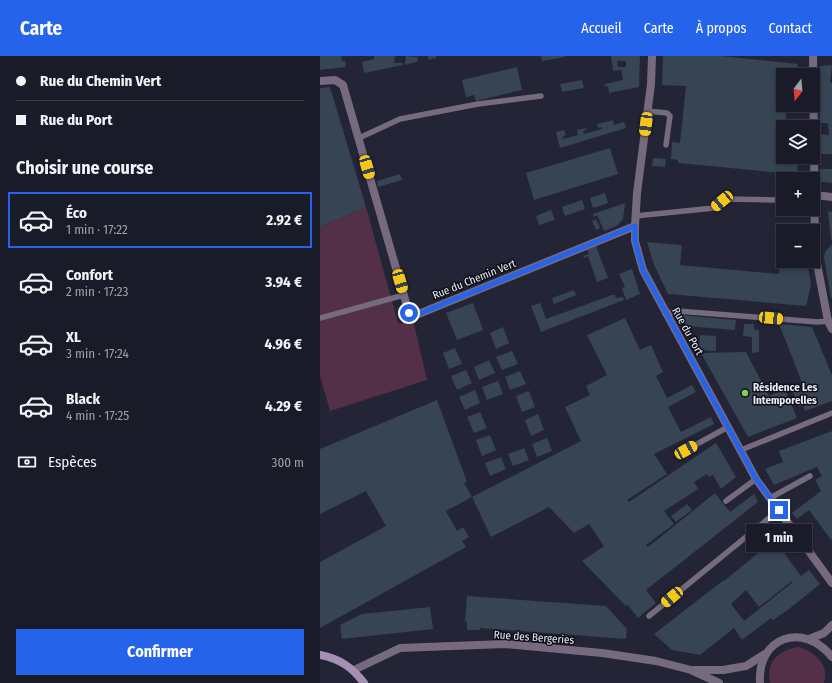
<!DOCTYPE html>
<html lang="fr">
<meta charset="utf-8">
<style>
:root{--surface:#1a1b28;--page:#272834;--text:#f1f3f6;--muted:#9fa1a8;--line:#383945;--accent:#2563eb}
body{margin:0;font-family:"Fira Sans Condensed",sans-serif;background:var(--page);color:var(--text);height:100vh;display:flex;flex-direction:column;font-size:15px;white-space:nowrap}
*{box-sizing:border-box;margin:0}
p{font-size:13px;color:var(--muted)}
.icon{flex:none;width:22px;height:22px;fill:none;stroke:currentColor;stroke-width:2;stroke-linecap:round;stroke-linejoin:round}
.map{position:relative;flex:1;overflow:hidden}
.side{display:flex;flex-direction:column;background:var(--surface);width:320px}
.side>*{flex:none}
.guide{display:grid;align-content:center;height:88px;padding:0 16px;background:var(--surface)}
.needle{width:26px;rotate:196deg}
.fabs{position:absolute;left:456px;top:12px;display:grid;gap:8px}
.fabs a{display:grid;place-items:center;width:44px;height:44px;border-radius:0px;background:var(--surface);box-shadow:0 2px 6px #0003,0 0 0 1px var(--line);font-size:20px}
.end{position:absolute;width:18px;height:18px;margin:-9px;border:5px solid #2563eb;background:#fff;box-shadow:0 0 0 2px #fff}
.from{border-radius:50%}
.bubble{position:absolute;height:28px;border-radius:0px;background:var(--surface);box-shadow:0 2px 6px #0003,0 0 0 1px var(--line);font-size:13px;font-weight:700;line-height:28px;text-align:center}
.car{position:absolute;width:12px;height:24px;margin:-12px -6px;border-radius:5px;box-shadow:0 0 3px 1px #0007;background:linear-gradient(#f5c518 24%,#345 0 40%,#f5c518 0 76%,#345 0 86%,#f5c518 0)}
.guide b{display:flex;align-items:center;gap:14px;height:38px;font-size:15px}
.guide b+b{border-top:1px solid var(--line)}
.guide i{width:10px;height:10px;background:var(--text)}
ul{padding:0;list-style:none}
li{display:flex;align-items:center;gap:12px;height:56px;margin:0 8px 6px;padding:0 8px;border:2px solid transparent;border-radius:0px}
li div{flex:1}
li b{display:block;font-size:15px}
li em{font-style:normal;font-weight:700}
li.selected{border-color:var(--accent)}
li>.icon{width:36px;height:36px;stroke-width:1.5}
h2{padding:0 16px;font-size:18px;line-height:48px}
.pay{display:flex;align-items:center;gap:10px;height:44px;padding:0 16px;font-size:15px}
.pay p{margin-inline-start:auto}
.action{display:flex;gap:8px;margin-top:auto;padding:8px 16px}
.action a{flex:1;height:46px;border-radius:0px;background:var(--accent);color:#fff;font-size:16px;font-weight:700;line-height:46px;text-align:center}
header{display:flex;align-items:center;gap:24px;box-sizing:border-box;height:56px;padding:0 20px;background:var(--accent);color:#fff}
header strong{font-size:19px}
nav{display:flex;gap:22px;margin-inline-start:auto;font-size:14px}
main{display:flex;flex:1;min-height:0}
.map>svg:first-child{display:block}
.green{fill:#532f48}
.building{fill:#364454;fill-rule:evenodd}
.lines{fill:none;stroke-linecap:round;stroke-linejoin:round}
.service{stroke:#766a7f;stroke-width:5.5}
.pedestrian{stroke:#766a7f;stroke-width:8}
.minor{stroke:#766a7f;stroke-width:8}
.secondary{stroke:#a390b3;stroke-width:8}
.route{stroke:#2563eb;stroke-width:5}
.poi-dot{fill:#80d051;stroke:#0e0e16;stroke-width:1.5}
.labels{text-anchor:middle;stroke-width:3;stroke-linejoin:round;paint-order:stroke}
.street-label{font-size:11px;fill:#eaecf8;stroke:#0e0e16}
.poi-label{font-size:11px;font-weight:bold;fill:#eaecf8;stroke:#0e0e16;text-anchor:start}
</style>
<header>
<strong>Carte</strong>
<nav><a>Accueil</a><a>Carte</a><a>À propos</a><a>Contact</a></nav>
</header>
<main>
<section class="side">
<div class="guide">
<b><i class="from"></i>Rue du Chemin Vert</b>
<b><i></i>Rue du Port</b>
</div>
<h2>Choisir une course</h2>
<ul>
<li class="selected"><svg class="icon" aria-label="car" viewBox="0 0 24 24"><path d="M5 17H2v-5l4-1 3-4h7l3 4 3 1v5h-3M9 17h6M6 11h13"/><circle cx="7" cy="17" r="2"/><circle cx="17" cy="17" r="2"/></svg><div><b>Éco</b><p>1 min · 17:22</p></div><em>2.92 €</em></li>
<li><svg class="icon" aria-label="car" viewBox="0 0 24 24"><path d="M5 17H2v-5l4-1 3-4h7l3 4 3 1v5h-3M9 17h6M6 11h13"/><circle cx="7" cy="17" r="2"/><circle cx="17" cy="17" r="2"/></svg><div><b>Confort</b><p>2 min · 17:23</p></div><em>3.94 €</em></li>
<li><svg class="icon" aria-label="car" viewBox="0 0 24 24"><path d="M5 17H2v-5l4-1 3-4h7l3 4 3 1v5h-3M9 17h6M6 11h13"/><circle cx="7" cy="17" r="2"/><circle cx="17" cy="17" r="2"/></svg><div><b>XL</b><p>3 min · 17:24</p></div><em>4.96 €</em></li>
<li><svg class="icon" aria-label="car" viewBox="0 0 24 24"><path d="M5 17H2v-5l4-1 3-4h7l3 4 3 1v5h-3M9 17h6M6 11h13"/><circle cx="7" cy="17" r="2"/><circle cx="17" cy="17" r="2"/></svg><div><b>Black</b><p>4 min · 17:25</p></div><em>4.29 €</em></li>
</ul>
<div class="pay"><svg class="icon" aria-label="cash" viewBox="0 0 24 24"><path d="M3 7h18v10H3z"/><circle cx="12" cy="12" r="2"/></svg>Espèces<p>300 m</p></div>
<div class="action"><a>Confirmer</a></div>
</section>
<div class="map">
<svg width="512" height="627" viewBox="0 0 512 627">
<rect width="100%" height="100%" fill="#232436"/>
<path class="green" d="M 46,151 L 78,267 L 94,268 L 107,324 L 10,355 L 0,320 L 0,171 Z
M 479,591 C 495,596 510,609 504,627 L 450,627 C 445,606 460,593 479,591 Z"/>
<path class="building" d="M 0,0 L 21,0 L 22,5 L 25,5 L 26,11 L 0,14 Z
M 54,0 L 75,0 L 74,7 L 82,7 L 83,9 L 44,17 L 42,6 L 54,3 Z
M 86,0 L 98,1 L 97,6 L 85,9 Z
M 108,0 L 116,0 L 116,2 L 108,4 Z
M 221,0 L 245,0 L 245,1 L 222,5 Z
M 291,0 L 320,0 L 319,31 L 289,37 L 288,30 L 285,31 L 285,28 L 303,24 L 301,14 L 293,15 ZM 297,5 L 306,5 L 306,11 L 298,11 Z
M 343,0 L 401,0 L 478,8 L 476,19 L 463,19 L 463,49 L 467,49 L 465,71 L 463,71 L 463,101 L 479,101 L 476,123 L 470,123 L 471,118 L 358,107 L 358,104 L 351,103 L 352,86 L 360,87 L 366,30 L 342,29 Z
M 512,9 L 510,27 L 512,27 L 512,98 L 500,98 L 500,78 L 509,79 L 508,67 L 500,67 L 500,10 Z
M 197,11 L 202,34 L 156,45 L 154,39 L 146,41 L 142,24 Z
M 262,24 L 264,32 L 242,36 L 240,28 Z
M 10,31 L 46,151 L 0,171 L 0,32 Z
M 293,64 L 294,69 L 304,66 L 306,72 L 240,92 L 236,76 L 244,74 L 246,79 L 243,80 L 243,83 L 258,79 L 257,74 L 266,72 L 266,74 L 263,75 L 264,78 L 282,73 L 281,71 L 278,72 L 277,68 Z
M 290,92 L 298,118 L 214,144 L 206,117 Z
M 333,102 L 346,103 L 345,111 L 332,110 Z
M 500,113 L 512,113 L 512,127 L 501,126 Z
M 80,118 L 82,124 L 58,131 L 57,125 Z
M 285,137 L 288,147 L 273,152 L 270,142 Z
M 262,144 L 265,153 L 245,160 L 242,151 Z
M 305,147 L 303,163 L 297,170 L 284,175 L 277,159 L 274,161 L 273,158 Z
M 231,154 L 235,164 L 219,169 L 216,160 Z
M 508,155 L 512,156 L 512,184 L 511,184 Z
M 276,163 L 280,172 L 276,174 L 272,165 Z
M 327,186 L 362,189 L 360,209 L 459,218 L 461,198 L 463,199 L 463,205 L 487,205 L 491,229 L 486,250 L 348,238 L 334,209 Z
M 512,188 L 512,242 L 511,242 L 504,202 L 505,196 Z
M 276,190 L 288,222 L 277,226 L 268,200 L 264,202 L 263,200 L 269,198 L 267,193 Z
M 312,213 L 320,238 L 306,244 L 302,232 L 305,231 L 299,218 Z
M 254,234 L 256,239 L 234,248 L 232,242 Z
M 292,239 L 295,239 L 296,242 L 303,241 L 304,244 L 221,276 L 211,250 L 220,247 L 226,263 Z
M 153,247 L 163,274 L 137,284 L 126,257 Z
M 359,259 L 416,264 L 415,274 L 365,270 Z
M 305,262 L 320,294 L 331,289 L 343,316 L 336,320 L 347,342 L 372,329 L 376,336 L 348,351 L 361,376 L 391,361 L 394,368 L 334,398 L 347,418 L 307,444 L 309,446 L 396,387 L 416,421 L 401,433 L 393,419 L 389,421 L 387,418 L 374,426 L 378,433 L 344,455 L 354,468 L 326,489 L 328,491 L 395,437 L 410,456 L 434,438 L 438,446 L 326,534 L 336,547 L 318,562 L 308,549 L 306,550 L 262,505 L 284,490 L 269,468 L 254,477 L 229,451 L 171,481 L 152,441 L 261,385 L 245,351 L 270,339 L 266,330 L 287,319 L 267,279 Z
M 424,268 L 434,268 L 434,274 L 439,274 L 439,296 L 432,297 L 432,281 L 423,280 Z
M 459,268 L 492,271 L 512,319 L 512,345 L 485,355 L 483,349 L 479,351 L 472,334 L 483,329 Z
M 183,271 L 189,287 L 176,293 L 170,277 Z
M 380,279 L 396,280 L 396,295 L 379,294 Z
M 135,292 L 142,308 L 129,313 L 123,297 Z
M 192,295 L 198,308 L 182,314 L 176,301 Z
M 426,296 L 449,340 L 465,333 L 477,362 L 428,381 L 381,297 Z
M 169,304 L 175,317 L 159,324 L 154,311 Z
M 146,314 L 152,327 L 137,334 L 131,320 Z
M 200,315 L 206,328 L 190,334 L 185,321 Z
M 178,325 L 183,338 L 167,344 L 162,331 Z
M 155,334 L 160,347 L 145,354 L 139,341 Z
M 209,335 L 215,351 L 202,356 L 196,340 Z
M 117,344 L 147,426 L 144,427 L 152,441 L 126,455 L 137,475 L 143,471 L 149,481 L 142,485 L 146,491 L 0,572 L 0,506 L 66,470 L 46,435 L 0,458 L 0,393 Z
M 160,356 L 167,372 L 154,377 L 147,361 Z
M 218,358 L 224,374 L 211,380 L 205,364 Z
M 512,375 L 512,485 L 489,454 L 477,463 L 472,457 L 501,435 L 495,424 L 502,420 L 497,411 L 454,429 L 445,413 L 463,406 L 459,395 Z
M 170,379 L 176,394 L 162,400 L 156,384 Z
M 227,382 L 232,395 L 217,401 L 212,388 Z
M 204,392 L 209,404 L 193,410 L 188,398 Z
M 181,401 L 186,413 L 170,420 L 165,407 Z
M 367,448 L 372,454 L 356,466 L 351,460 Z
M 454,484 L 459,491 L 461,490 L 465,495 L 464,497 L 481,520 L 489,514 L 500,528 L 469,553 L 453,564 L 451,562 L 422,584 L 414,572 L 380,599 L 352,594 L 334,578 L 396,530 L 404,524 L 404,525 ZM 472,525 L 473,526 L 424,565 L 411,548 L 426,534 L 439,551 Z
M 147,540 L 286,550 L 307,573 L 306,583 L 160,572 L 160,574 L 147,574 L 147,566 L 145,566 Z
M 110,551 L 113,573 L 22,583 L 20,569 L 42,558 Z"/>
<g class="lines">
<path class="service" d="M 327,55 L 347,57 L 350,60 L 346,89
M 39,82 L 80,63 L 158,48 L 221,40
M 315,160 L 394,152 L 402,145 L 409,143 L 458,144
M 345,258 L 357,255 L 498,266 L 510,265
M 0,262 L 84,239
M 366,394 L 408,371
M 421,394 L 512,357
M 450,442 L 490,420
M 406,445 L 436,423
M 329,560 L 459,454"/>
<path class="pedestrian" d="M 495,139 L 512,141"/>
<path class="minor" d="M 332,0 L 331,28 L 317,137 L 315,170 L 315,185 L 323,214 L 436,423 L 512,527
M 493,0 L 495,197 L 508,265 L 512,273
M 0,25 L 15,24 L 23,29 L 89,257 L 96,259 L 315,170
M 489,583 L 504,577 L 512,569
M 34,614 L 80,592 L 185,588 L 282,597 L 336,605 L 371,614 L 399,627
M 374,614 L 403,614 L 426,610 L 445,598
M 440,627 C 437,581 483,565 512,601"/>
<path class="secondary" d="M 0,599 C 20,603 32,611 44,627"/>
</g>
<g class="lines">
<path class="route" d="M 89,257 L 96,259 L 315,170 L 315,185 L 323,214 L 436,423 L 459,454"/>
</g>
<circle class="poi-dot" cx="425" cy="337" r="4"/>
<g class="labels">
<g class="street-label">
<text transform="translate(154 223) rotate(-22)" y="4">Rue du Chemin Vert</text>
<text transform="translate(368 275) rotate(61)" y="4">Rue du Port</text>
<text transform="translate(214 581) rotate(4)" y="4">Rue des Bergeries</text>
</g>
<g class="poi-label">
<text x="433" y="335">Résidence Les<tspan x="433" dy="13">Intemporelles</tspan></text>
</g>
</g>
</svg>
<div class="fabs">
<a><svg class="needle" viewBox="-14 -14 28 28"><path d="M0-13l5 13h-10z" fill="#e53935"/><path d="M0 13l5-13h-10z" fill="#9fa1a8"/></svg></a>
<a><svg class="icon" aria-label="layers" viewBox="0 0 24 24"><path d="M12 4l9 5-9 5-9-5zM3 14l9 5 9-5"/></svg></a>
<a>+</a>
<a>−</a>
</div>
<i class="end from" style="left:89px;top:257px"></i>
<i class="end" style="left:459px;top:454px"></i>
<div class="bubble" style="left:426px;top:468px;width:66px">1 min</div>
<i class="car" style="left:326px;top:68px;rotate:187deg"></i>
<i class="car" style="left:47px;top:111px;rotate:164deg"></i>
<i class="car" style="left:402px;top:145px;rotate:230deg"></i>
<i class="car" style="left:80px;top:225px;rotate:164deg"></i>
<i class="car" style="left:451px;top:262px;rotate:95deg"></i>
<i class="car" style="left:366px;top:394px;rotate:61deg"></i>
<i class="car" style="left:352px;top:541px;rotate:230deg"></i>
</div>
</main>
